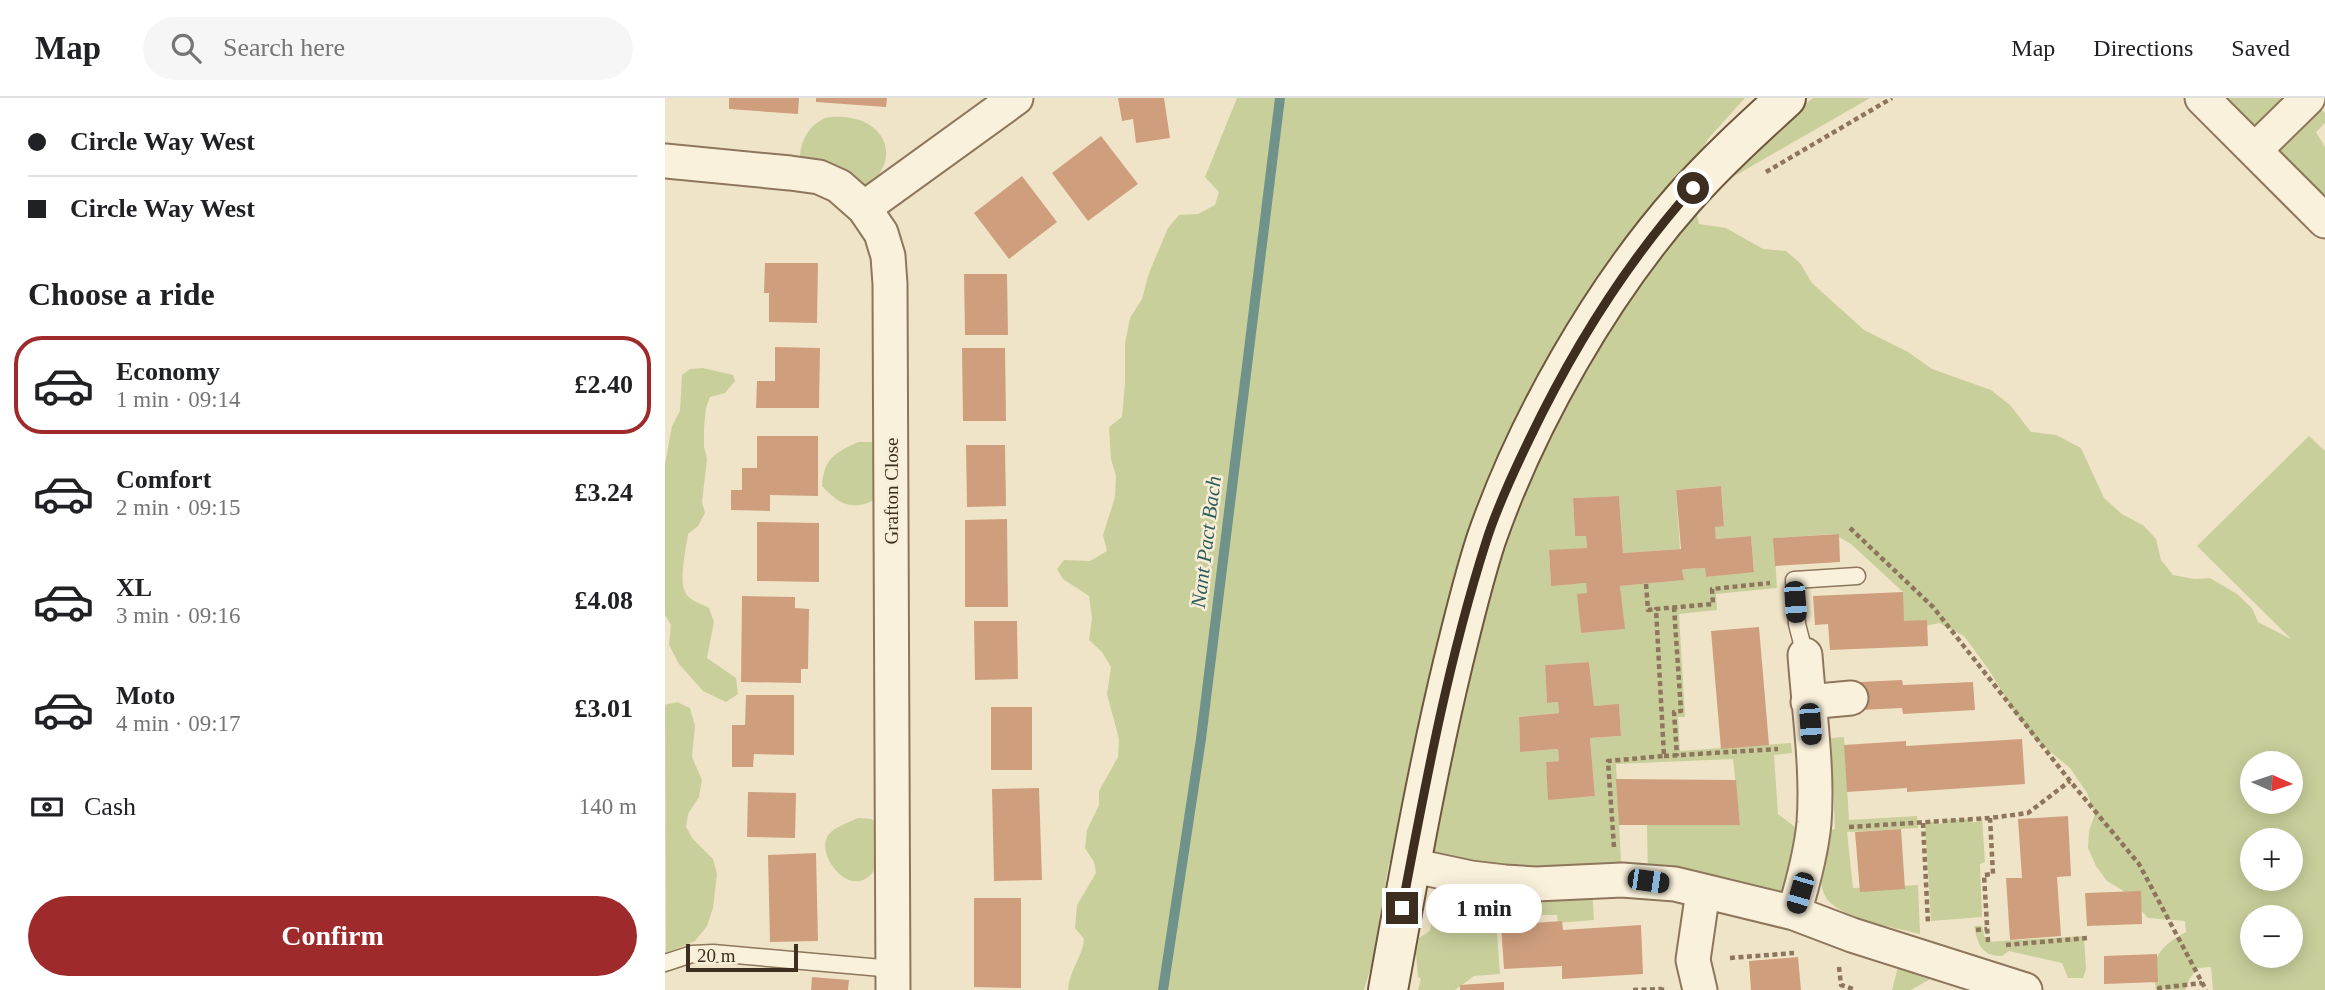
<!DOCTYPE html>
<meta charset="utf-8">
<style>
:root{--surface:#fff;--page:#f6f6f6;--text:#202124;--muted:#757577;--line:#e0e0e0;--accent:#9e2a2b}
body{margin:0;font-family:"Times New Roman",serif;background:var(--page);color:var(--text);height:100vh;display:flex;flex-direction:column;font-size:26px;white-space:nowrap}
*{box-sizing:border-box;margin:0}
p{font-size:23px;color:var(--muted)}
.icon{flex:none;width:38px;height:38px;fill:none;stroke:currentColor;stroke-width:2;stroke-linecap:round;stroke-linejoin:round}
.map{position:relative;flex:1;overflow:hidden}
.sheet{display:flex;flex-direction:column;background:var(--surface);width:665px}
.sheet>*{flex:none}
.top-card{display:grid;align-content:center;height:154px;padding:0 28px;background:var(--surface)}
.needle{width:46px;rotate:93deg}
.fabs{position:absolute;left:1575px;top:653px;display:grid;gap:14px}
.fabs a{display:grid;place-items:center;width:63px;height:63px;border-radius:50%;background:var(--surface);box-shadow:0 4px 18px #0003;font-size:35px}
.scale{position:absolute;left:21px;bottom:18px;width:112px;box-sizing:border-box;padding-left:7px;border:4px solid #3d2e20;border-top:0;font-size:19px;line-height:24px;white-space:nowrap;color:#3d2e20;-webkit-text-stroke:5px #f7eed8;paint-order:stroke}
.end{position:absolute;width:32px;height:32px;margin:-16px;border:9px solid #3d2e20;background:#fff;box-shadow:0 0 0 4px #fff}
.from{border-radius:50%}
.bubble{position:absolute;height:49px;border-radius:24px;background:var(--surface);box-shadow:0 4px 18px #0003;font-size:23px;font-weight:600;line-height:49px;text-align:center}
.car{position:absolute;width:21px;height:42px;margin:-21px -10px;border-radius:9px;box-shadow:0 0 5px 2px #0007;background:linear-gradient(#222 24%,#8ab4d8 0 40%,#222 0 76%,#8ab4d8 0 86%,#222 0)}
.top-card b{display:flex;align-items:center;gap:24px;height:66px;font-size:26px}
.top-card b+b{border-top:2px solid var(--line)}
.top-card i{width:18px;height:18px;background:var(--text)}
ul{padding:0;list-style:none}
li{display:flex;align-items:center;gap:21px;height:98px;margin:0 14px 10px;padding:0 14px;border:4px solid transparent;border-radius:28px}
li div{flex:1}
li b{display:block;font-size:26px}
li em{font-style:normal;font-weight:600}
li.active{border-color:var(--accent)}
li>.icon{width:63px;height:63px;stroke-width:1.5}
h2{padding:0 28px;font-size:32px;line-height:84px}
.pay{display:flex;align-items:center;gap:18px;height:77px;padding:0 28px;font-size:26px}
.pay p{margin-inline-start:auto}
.button{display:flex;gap:14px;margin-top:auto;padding:14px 28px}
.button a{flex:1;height:80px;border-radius:42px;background:var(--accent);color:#fff;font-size:28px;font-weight:600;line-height:80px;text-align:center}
header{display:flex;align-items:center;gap:42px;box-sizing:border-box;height:98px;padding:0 35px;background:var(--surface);border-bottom:2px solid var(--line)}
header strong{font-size:33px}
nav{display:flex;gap:38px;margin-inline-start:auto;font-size:24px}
.search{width:490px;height:63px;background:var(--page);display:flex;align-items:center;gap:18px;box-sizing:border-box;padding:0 24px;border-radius:38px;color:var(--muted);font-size:26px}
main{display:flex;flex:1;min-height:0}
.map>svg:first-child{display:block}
.green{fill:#c9cf9b;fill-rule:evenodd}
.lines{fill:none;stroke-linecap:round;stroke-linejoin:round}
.stream{stroke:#6f938a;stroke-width:10}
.building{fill:#cf9f7d}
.lane-casing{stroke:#8d765c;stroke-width:19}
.street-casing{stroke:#8d765c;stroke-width:37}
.secondary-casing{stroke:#6f573f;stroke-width:42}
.path{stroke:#8d765c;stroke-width:4.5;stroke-dasharray:5 3.5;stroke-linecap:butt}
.lane{stroke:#faf1dc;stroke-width:16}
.street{stroke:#faf1dc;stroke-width:33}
.secondary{stroke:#faf1dc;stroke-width:38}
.route{stroke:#3d2e20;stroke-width:9}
.labels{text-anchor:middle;stroke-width:5;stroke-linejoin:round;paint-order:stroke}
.street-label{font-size:19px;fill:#3d2e20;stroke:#f7eed8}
.water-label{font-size:21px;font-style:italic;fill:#2f5d5a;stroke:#f7eed8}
</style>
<header>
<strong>Map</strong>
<div class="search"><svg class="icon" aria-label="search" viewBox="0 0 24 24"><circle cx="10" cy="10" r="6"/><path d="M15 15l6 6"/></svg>Search here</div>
<nav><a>Map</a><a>Directions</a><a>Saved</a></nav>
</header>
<main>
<section class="sheet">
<div class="top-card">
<b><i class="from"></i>Circle Way West</b>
<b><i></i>Circle Way West</b>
</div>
<h2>Choose a ride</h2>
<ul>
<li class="active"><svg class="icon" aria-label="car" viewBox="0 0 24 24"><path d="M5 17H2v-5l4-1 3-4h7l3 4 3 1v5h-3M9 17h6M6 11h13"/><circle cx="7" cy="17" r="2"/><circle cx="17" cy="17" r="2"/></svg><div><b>Economy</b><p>1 min · 09:14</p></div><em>£2.40</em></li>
<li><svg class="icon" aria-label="car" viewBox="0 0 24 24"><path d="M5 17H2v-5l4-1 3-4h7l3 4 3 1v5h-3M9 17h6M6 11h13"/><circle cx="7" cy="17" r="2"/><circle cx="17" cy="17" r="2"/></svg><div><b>Comfort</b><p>2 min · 09:15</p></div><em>£3.24</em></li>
<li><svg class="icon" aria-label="car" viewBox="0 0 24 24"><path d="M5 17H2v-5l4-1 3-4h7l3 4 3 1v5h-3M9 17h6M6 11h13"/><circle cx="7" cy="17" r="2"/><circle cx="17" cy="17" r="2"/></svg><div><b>XL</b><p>3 min · 09:16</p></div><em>£4.08</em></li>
<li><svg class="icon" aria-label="car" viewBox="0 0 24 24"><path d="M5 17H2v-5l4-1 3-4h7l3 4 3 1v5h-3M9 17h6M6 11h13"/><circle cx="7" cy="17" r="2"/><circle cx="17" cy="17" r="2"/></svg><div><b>Moto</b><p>4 min · 09:17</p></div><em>£3.01</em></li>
</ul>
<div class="pay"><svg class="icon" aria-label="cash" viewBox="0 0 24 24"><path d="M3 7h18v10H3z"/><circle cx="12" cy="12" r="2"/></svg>Cash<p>140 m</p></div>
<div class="button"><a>Confirm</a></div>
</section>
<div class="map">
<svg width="1660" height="892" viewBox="0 0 1660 892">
<rect width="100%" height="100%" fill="#f0e4c8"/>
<path class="green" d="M 572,0 L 1080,0 L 1043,41 L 1030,66 L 1022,75 L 1034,126 L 1061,130 L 1098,151 L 1121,153 L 1135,165 L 1147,185 L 1199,232 L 1243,254 L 1267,271 L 1326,292 L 1345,307 L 1366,334 L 1391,337 L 1416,350 L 1439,400 L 1457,416 L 1479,428 L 1491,441 L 1496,462 L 1508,477 L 1529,481 L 1545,480 L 1572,496 L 1587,510 L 1593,524 L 1626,541 L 1532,448 L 1644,338 L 1660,353 L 1660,892 L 1548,892 L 1546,869 L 1533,870 L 1525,880 L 1520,892 L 1491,891 C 1484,861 1495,848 1521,834 L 1520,823 L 1483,820 L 1457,792 L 1442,783 L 1431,768 L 1423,750 L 1424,733 L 1430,716 L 1422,695 L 1405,670 L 1370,641 L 1350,615 L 1324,572 L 1299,538 L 1274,525 L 1238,533 L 1238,494 L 1186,446 L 1169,436 L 1109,440 L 1112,490 L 1051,496 L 1052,512 L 1014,516 L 1020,619 L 1013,619 L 1015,653 L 1126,645 L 1127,655 L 1109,657 L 1113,716 L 1147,742 L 1129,815 L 983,783 L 982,727 L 1075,726 L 1068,661 L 951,666 L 957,782 L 724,765 L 714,823 L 713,844 L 699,892 L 403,892 C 404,873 418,858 419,841 L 410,830 L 412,807 L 431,775 L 429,764 L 420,750 L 422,732 L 434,707 L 434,693 L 453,659 L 454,641 L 442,596 L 446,569 L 437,554 L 424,542 L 427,520 L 424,498 L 398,481 L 392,471 L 399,462 L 425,463 L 442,453 L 438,437 L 450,399 L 451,378 L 446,361 L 444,329 L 457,319 L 460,284 L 460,246 L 465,220 L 477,201 L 484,175 L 503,130 L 514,117 L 533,116 L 550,107 L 554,94 L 540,79 ZM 1056,388 L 1059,427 L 1050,429 L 1051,441 L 1086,438 L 1089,473 L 1041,479 L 1040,470 L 1021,471 L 1017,472 L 1018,482 L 955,488 L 959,531 L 916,535 L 913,497 L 922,495 L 921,485 L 886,487 L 884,453 L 922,450 L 921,438 L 910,438 L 908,400 L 954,398 L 958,455 L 1015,451 L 1011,392 ZM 924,564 L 929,608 L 954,607 L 956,638 L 925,640 L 930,698 L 884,701 L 881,664 L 894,663 L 893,651 L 855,654 L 854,619 L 894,615 L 893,604 L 882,605 L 880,567 ZM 1587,665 L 1626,665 L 1626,704 L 1587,704 ZM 1587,742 L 1626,742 L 1626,780 L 1587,780 ZM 1587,819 L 1626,819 L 1626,858 L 1587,858 Z
M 1148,0 L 1205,0 L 1054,87 L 1135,10 Z
M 1537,0 L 1644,0 L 1660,15 L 1660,25 L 1651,34 L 1660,49 L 1660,123 Z
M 181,19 C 186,20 192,21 197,23 C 229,36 228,71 201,89 C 195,92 187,94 180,97 L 135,65 C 134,47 141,30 158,21 C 164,18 174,19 181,19 Z
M 38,270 L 68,277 L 70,283 L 60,295 L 45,299 L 41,310 L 39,330 L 39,349 L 42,361 L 37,404 L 40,415 L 33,428 L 23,436 C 21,451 14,481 20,494 C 24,503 37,506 44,510 L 49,524 L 42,560 L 71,580 L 73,596 L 61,604 L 38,593 L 14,566 L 4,547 L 6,527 L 0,517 L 0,366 L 7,328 L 15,313 L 17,277 L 25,271 Z
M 193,344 L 206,344 L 220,352 L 218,397 C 193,413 178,411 157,388 C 159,360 170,355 193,344 Z
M 12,604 L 25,610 L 30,628 L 27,659 L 37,682 L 34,699 L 23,716 L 21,729 L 28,741 L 48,761 L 52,776 L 48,810 L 42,828 L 30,843 L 1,855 L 0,607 Z
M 1179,639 L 1184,722 L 1252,718 L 1253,730 L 1182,734 L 1188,790 L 1253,787 L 1255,836 C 1229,829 1165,820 1158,793 C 1152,773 1159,752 1163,733 L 1170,731 L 1166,640 Z
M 193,720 L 207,721 L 217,733 C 216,743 217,757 213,766 C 191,811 147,756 164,736 C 171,728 183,725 193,720 Z
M 1313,720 L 1317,720 L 1320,764 L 1315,766 L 1317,819 L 1266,823 L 1260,725 L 1274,723 L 1274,726 L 1279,725 L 1279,722 L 1306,721 L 1307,724 L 1312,724 Z
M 927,790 L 929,822 L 893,825 L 892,817 L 835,817 L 834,791 Z
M 817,791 L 829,791 L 835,876 L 809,878 L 790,892 L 753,892 L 756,881 L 753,879 L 751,855 L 754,840 L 765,833 L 770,809 L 783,810 L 786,795 Z
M 1309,828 L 1317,828 L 1321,844 L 1419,838 L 1421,871 L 1418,880 L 1403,880 L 1397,865 L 1344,853 L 1337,858 C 1316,858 1313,846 1309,828 Z
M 1234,865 L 1274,876 L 1246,892 L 1227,892 Z"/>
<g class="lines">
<path class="stream" d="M 498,892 L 536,641 L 615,0"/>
</g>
<path class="building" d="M 64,0 L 134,0 L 133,16 L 64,11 Z
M 151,0 L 222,0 L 221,9 L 151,4 Z
M 453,0 L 499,0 L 505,40 L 471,45 L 468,21 L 457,23 Z
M 436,38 L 473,86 L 423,123 L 387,75 Z
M 357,78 L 392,124 L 344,161 L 309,115 Z
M 100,165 L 153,165 L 152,225 L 104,224 L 104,195 L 99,195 Z
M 299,176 L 342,176 L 343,237 L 300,237 Z
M 110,249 L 155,250 L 154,310 L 91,310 L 92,283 L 110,283 Z
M 297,250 L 340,250 L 341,323 L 298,323 Z
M 92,338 L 153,338 L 153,398 L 105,397 L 105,413 L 66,412 L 66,392 L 77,392 L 77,370 L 92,370 Z
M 301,347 L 340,347 L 341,408 L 302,409 Z
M 1056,388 L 1059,428 L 1050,429 L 1051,441 L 1086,438 L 1089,474 L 1041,479 L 1040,470 L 1021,471 L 1017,472 L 1019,482 L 955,488 L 960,531 L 916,535 L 912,496 L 922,495 L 921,485 L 886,488 L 884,452 L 922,450 L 921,438 L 910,438 L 908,400 L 954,398 L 958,455 L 1016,451 L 1011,392 Z
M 342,421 L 343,509 L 300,509 L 300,422 Z
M 92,424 L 154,425 L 154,484 L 92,483 Z
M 1174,436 L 1175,464 L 1110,468 L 1108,440 Z
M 1238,494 L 1239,523 L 1262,522 L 1263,548 L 1165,552 L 1163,526 L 1150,527 L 1148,498 Z
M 77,498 L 130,499 L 130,510 L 144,511 L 143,571 L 136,571 L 136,585 L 76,584 Z
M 309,523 L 352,523 L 353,581 L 310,582 Z
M 1094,529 L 1104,647 L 1056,651 L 1046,533 Z
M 924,564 L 929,608 L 954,606 L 956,638 L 925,640 L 930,698 L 883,702 L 881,664 L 894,663 L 893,651 L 855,654 L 854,619 L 894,615 L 893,604 L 882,605 L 880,567 Z
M 1237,582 L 1238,587 L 1308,584 L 1310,612 L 1238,616 L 1237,610 L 1196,612 L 1195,584 Z
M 81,597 L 129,597 L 129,657 L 89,656 L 88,669 L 67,669 L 67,627 L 80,627 Z
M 326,609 L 367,609 L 367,672 L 326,672 Z
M 1357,641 L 1360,686 L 1242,694 L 1242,690 L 1182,694 L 1179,647 L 1241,643 L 1241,648 Z
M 951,681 L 1071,682 L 1075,727 L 954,727 Z
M 374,690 L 377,782 L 329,783 L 327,691 Z
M 83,694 L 131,695 L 130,740 L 82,739 Z
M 1403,718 L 1406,778 L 1392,779 L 1396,838 L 1345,842 L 1341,780 L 1357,780 L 1353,721 Z
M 1236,731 L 1240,791 L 1195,794 L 1190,734 Z
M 151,755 L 153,843 L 105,844 L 103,757 Z
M 1476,793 L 1477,826 L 1422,828 L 1420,795 Z
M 309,800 L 356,800 L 356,890 L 309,889 Z
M 897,823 L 898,832 L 976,827 L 978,876 L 897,881 L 897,868 L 839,871 L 836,827 Z
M 1492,856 L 1493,884 L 1439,886 L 1439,858 Z
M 1133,859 L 1136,892 L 1086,892 L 1084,863 Z
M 147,879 L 184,882 L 183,892 L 146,892 Z
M 839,884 L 839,892 L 795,892 L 795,887 Z"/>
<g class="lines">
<g class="lane-casing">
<path id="lane" d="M 1140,557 L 1132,526 L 1129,482 L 1192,478
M 0,865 L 27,856 L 48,855 L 228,871"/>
</g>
<g class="street-casing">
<path id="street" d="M 1537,0 L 1660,123
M 1590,52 L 1643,0
M 0,63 L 125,75 L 154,79 L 174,88 L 199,110 L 216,135 L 223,158 L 225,186 L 228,892
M 199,110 L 351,0
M 1143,604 L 1186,600
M 745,767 L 806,780 L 840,784 L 871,786 L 957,782 L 1010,786 L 1129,815 L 1187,837 L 1360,892
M 1129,815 C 1138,785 1146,756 1149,725 C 1153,670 1144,613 1140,557
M 1035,892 L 1028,862 L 1038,793"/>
</g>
<g class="secondary-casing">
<path id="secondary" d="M 723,892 C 743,782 762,673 788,565 C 798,524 808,482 821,442 C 862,324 936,194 1019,100 C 1050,65 1086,32 1121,0"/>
</g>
<path class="path" d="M 1101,74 L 1227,0
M 1185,430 L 1268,509 L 1405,683 L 1474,766 L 1541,892
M 981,486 L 983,512 L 991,511
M 1009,509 L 1016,613 L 1009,614 L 1012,658
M 999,658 L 1113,651
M 1258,725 L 1263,825
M 1184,729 L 1325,720 L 1363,715 L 1405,683
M 949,749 L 943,663 L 999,658 L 991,511 L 1048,506 L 1047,491 L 1105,485
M 1311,832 L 1322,831
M 1323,844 L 1319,777 L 1328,776 L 1325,720
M 1341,847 L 1422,840
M 1065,860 L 1129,855
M 1174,869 L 1176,887 L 1191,892
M 968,892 L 997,891 L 997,889
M 1494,892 L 1494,890 L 1537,885"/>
<use href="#lane" class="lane"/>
<use href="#street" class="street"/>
<use href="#secondary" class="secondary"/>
</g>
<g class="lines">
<path class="route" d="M 737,810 C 760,688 783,563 821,444 C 832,409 848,375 864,342 C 907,252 961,165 1028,90"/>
</g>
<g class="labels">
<g class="street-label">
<text transform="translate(226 393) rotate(-90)" y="7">Grafton Close</text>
</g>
<g class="water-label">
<text transform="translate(541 444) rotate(-83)" y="7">Nant Pact Bach</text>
</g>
</g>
</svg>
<div class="fabs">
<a><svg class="needle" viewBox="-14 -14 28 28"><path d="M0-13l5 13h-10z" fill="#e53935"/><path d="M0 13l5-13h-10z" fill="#757577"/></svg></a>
<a>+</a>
<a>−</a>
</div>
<div class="scale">20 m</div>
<i class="end from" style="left:1028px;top:90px"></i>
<i class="end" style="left:737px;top:810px"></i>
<div class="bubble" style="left:761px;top:786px;width:116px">1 min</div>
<i class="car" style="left:1130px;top:504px;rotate:176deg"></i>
<i class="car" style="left:1145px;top:626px;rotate:176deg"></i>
<i class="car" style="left:983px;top:783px;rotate:98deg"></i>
<i class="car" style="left:1135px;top:795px;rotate:196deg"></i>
</div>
</main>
